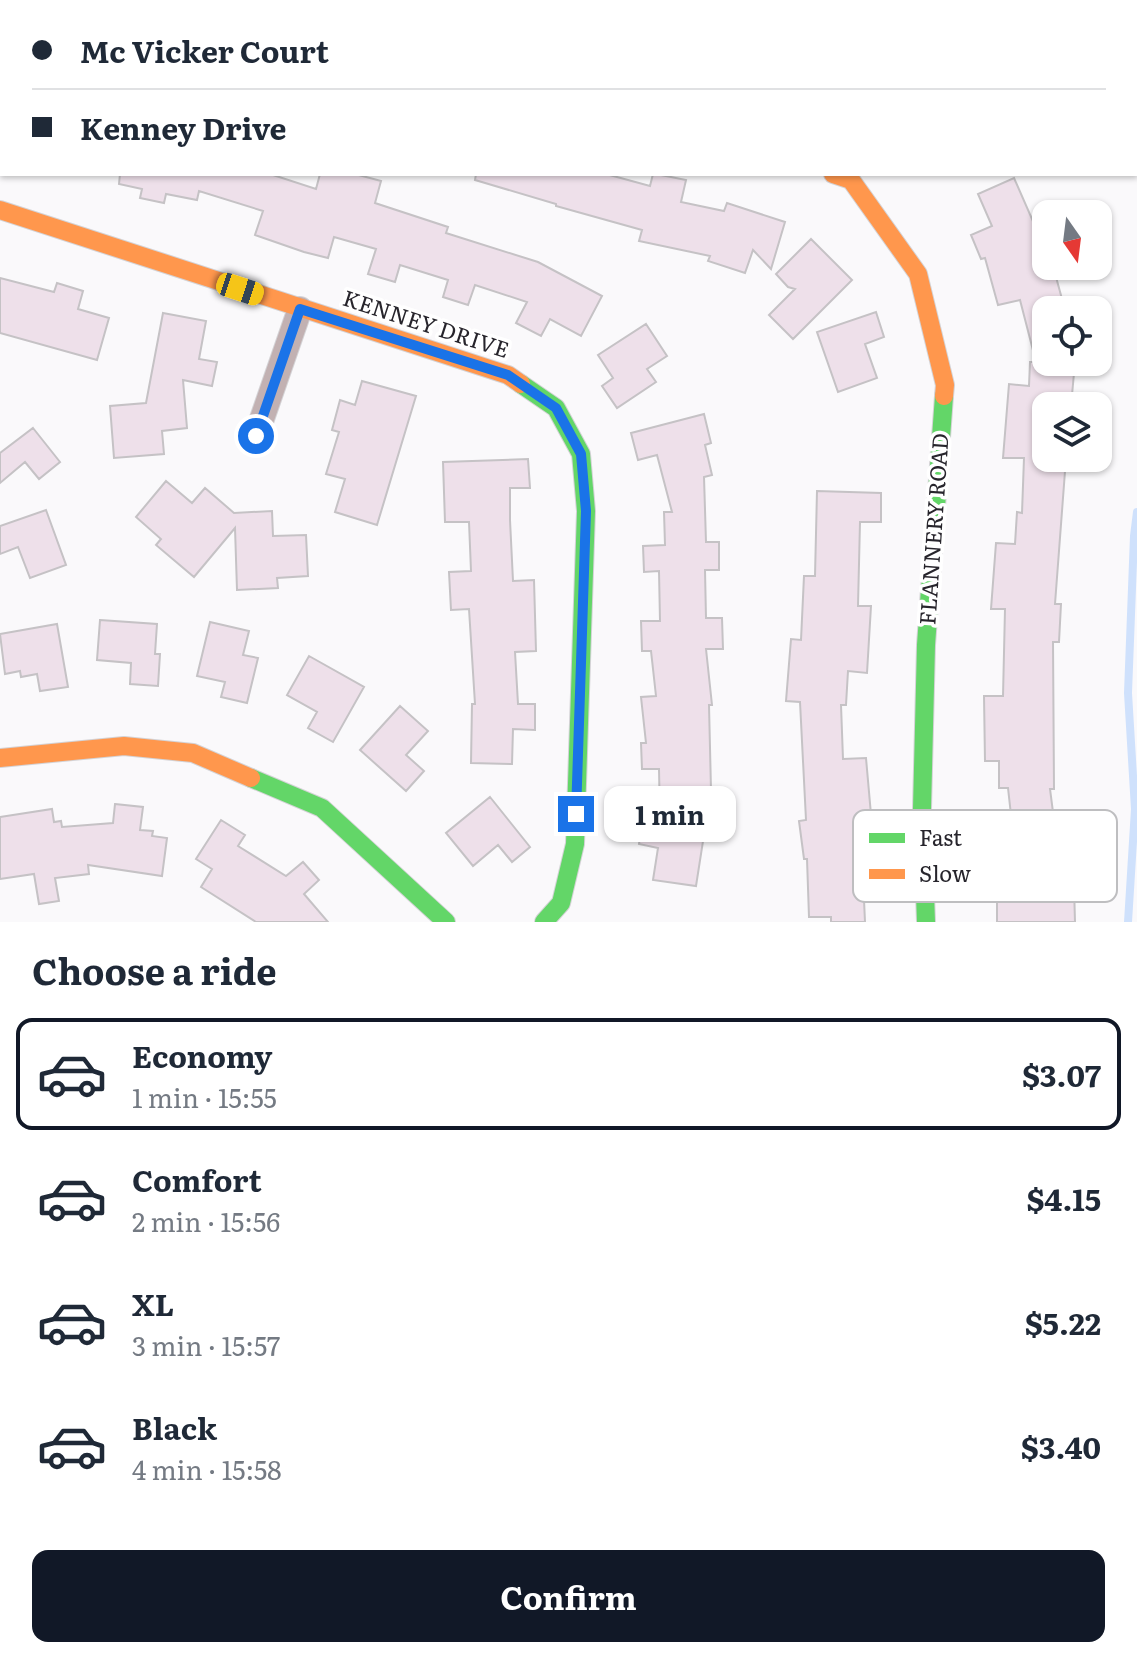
<!DOCTYPE html>
<meta charset="utf-8">
<style>
:root{--surface:#fff;--page:#f6f6f7;--text:#1f2937;--muted:#747a83;--line:#e0e1e3;--accent:#111827}
body{margin:0;font-family:Literata,serif;background:var(--page);color:var(--text);height:100vh;display:flex;flex-direction:column;font-size:30px;white-space:nowrap}
*{box-sizing:border-box;margin:0}
p{font-size:26px;color:var(--muted)}
.icon{flex:none;width:44px;height:44px;fill:none;stroke:currentColor;stroke-width:2;stroke-linecap:round;stroke-linejoin:round}
.map{position:relative;height:922px;overflow:hidden}
.details{display:flex;flex-direction:column;background:var(--surface);flex:1}
.details>*{flex:none}
.banner{position:absolute;left:0px;top:0px;width:1138px;height:176px;box-shadow:0 2px 6px #0004;display:grid;align-content:center;height:176px;padding:0 32px;background:var(--surface)}
.needle{width:52px;rotate:166deg}
.fabs{position:absolute;left:1032px;top:200px;display:grid;gap:16px}
.fabs a{display:grid;place-items:center;width:80px;height:80px;border-radius:16px;background:var(--surface);box-shadow:0 2px 6px #0004;font-size:40px}
.end{position:absolute;width:36px;height:36px;margin:-18px;border:10px solid #1a73e8;background:#fff;box-shadow:0 0 0 4px #fff}
.from{border-radius:50%}
.bubble{position:absolute;height:56px;border-radius:16px;background:var(--surface);box-shadow:0 2px 6px #0004;font-size:26px;font-weight:700;line-height:56px;text-align:center}
.car{position:absolute;width:24px;height:48px;margin:-24px -12px;border-radius:10px;box-shadow:0 0 6px 2px #0007;background:linear-gradient(#f5c518 24%,#345 0 40%,#f5c518 0 76%,#345 0 86%,#f5c518 0)}
.banner b{display:flex;align-items:center;gap:28px;height:76px;font-size:30px}
.banner b+b{border-top:2px solid var(--line)}
.banner i{width:20px;height:20px;background:var(--text)}
ul{padding:0;list-style:none}
li{display:flex;align-items:center;gap:24px;height:112px;margin:0 16px 12px;padding:0 16px;border:4px solid transparent;border-radius:16px}
li div{flex:1}
li b{display:block;font-size:30px}
li em{font-style:normal;font-weight:700}
li.selected{border-color:var(--accent)}
li>.icon{width:72px;height:72px;stroke-width:1.5}
h2{padding:0 32px;font-size:36px;line-height:96px}
.action{display:flex;gap:16px;margin-top:auto;padding:16px 32px}
.action a{flex:1;height:92px;border-radius:16px;background:var(--accent);color:#fff;font-size:32px;font-weight:700;line-height:92px;text-align:center}
.map>svg:first-child{display:block}
.lines{fill:none;stroke-linecap:round;stroke-linejoin:round}
.stream{stroke:#cfe1fc;stroke-width:8}
.building{fill:#eee0ea;stroke:#c5c2c5;stroke-width:2}
.street-casing{stroke:#d4d3d6;stroke-width:26}
.fast-casing{stroke:#d4d3d6;stroke-width:20}
.slow-casing{stroke:#d4d3d6;stroke-width:20}
.street{stroke:#c2b1b2;stroke-width:24}
.fast{stroke:#63d668;stroke-width:18}
.slow{stroke:#ff974d;stroke-width:18}
.route{stroke:#1a73e8;stroke-width:10}
.labels{text-anchor:middle;stroke-width:7;stroke-linejoin:round;paint-order:stroke}
.street-label{font-size:22px;fill:#27252c;stroke:#fff}
.key{fill:#fff;stroke:#bebec0;stroke-width:2}
.key-label{font-size:22px;fill:#27252c}
</style>
<div class="map">
<svg width="1137" height="922" viewBox="0 0 1137 922">
<rect width="100%" height="100%" fill="#faf9fb"/>
<g class="lines">
<path class="stream" d="M 1128,922 L 1135,809 L 1128,693 L 1134,536 L 1137,512"/>
</g>
<path class="building" d="M 120,174 L 270,174 L 316,189 L 320,174 L 355,174 L 381,181 L 375,203 L 448,227 L 446,233 L 538,262 L 602,296 L 581,336 L 550,319 L 541,336 L 516,323 L 527,302 L 475,285 L 468,305 L 443,297 L 448,280 L 400,265 L 395,282 L 368,274 L 376,249 L 334,237 L 328,258 L 304,252 L 255,235 L 263,211 L 199,191 L 197,200 L 166,194 L 164,203 L 140,198 L 142,189 L 119,184 Z
M 476,174 L 606,174 L 650,186 L 653,174 L 656,174 L 686,180 L 681,202 L 724,211 L 727,203 L 785,222 L 771,269 L 753,250 L 745,273 L 708,261 L 710,256 L 639,241 L 642,230 L 556,206 L 556,204 L 475,180 Z
M 1014,178 L 1046,251 L 1046,266 L 1053,266 L 1065,310 L 1046,310 L 1046,362 L 1075,362 L 1071,406 L 1046,406 L 1046,458 L 1066,458 L 1055,604 L 1061,604 L 1059,642 L 1053,642 L 1054,789 L 1050,789 L 1058,851 L 1073,849 L 1075,922 L 997,922 L 997,898 L 992,854 L 1015,851 L 1008,788 L 999,788 L 999,761 L 985,761 L 984,696 L 1003,696 L 1005,609 L 991,609 L 996,543 L 1015,544 L 1017,512 L 1022,513 L 1024,458 L 1003,458 L 1009,384 L 1029,386 L 1030,362 L 1036,362 L 1020,300 L 998,305 L 985,258 L 981,259 L 971,235 L 992,226 L 978,194 Z
M 811,239 L 852,280 L 793,339 L 769,315 L 795,289 L 788,287 L 776,274 Z
M 0,278 L 54,292 L 57,283 L 83,291 L 78,309 L 109,318 L 97,360 L 0,333 Z
M 876,312 L 884,337 L 865,344 L 877,378 L 838,392 L 817,332 Z
M 163,313 L 206,321 L 199,359 L 217,362 L 212,386 L 183,380 L 187,428 L 162,431 L 164,454 L 114,458 L 110,406 L 146,403 Z
M 646,324 L 667,356 L 647,369 L 656,382 L 617,408 L 602,386 L 613,378 L 598,355 Z
M 362,381 L 416,396 L 377,525 L 335,512 L 345,479 L 326,474 L 339,432 L 332,430 L 340,400 L 355,405 Z
M 704,414 L 711,443 L 705,445 L 712,475 L 704,477 L 706,542 L 719,542 L 719,570 L 705,570 L 706,618 L 722,618 L 723,649 L 706,649 L 712,705 L 709,705 L 711,790 L 696,886 L 653,880 L 658,848 L 639,844 L 643,817 L 660,820 L 659,769 L 642,769 L 641,743 L 646,743 L 641,697 L 656,696 L 651,651 L 642,651 L 641,621 L 660,621 L 659,571 L 644,572 L 643,546 L 665,545 L 664,512 L 672,512 L 657,455 L 638,460 L 631,433 Z
M 33,428 L 60,462 L 39,479 L 25,462 L 0,483 L 0,453 Z
M 528,459 L 530,488 L 510,488 L 510,520 L 513,581 L 534,580 L 536,651 L 515,652 L 518,704 L 535,704 L 535,730 L 513,729 L 512,764 L 471,763 L 472,704 L 475,704 L 469,609 L 451,610 L 449,572 L 471,571 L 469,522 L 445,522 L 443,462 Z
M 166,481 L 192,503 L 205,488 L 234,513 L 272,511 L 273,536 L 306,535 L 308,576 L 277,578 L 278,588 L 237,590 L 235,528 L 194,577 L 156,545 L 161,539 L 136,517 Z
M 817,491 L 881,493 L 881,522 L 860,522 L 858,606 L 871,606 L 867,673 L 848,671 L 846,705 L 841,705 L 843,759 L 866,758 L 872,826 L 856,828 L 863,877 L 865,922 L 831,922 L 831,917 L 809,917 L 807,859 L 804,859 L 799,821 L 806,820 L 800,702 L 786,701 L 791,639 L 801,640 L 804,576 L 815,576 Z
M 46,510 L 66,565 L 30,578 L 18,547 L 0,554 L 0,526 Z
M 100,620 L 157,624 L 155,654 L 160,654 L 158,686 L 130,684 L 131,663 L 97,660 Z
M 210,622 L 249,631 L 243,655 L 258,658 L 247,703 L 221,697 L 225,682 L 197,676 Z
M 57,624 L 68,687 L 40,691 L 37,674 L 21,677 L 20,671 L 5,674 L 0,634 Z
M 309,656 L 364,687 L 333,742 L 308,728 L 317,712 L 287,695 Z
M 400,706 L 428,731 L 406,755 L 424,771 L 406,791 L 360,750 Z
M 490,797 L 530,847 L 512,862 L 498,845 L 473,866 L 446,833 Z
M 115,804 L 143,807 L 140,830 L 153,831 L 152,836 L 167,838 L 162,876 L 88,865 L 89,874 L 55,878 L 59,901 L 39,904 L 34,874 L 0,879 L 0,817 L 52,809 L 54,822 L 61,821 L 62,827 L 113,823 Z
M 221,820 L 245,835 L 238,846 L 286,876 L 303,862 L 319,880 L 304,894 L 328,922 L 256,922 L 201,887 L 212,869 L 196,859 Z"/>
<g class="lines">
<g class="street-casing">
<path id="street" d="M 316,0 L 322,2
M 256,436 L 300,309"/>
</g>
<g class="fast-casing">
<path id="fast" d="M 521,384 L 556,408 L 581,454 L 586,511 L 575,844 L 561,903 L 544,922
M 251,778 L 322,808 L 446,922
M 926,922 L 922,809 L 926,645 L 944,396"/>
</g>
<g class="slow-casing">
<path id="slow" d="M 833,174 L 851,180 L 918,274 L 945,385 L 944,396
M 0,210 L 508,375 L 521,384
M 0,758 L 124,746 L 193,753 L 251,778"/>
</g>
<use href="#street" class="street"/>
<use href="#fast" class="fast"/>
<use href="#slow" class="slow"/>
</g>
<g class="lines">
<path class="route" d="M 256,436 L 300,309 L 508,375 L 556,408 L 581,454 L 586,511 L 576,814"/>
</g>
<g class="labels">
<g class="street-label">
<text transform="translate(426 324) rotate(18)" y="8">KENNEY DRIVE</text>
<text transform="translate(934 529) rotate(-86)" y="8">FLANNERY ROAD</text>
</g>
</g>
<rect x="853" y="810" width="264" height="92" rx="12" class="key"/>
<rect x="869" y="833" width="36" height="10" fill="#63d668"/>
<rect x="869" y="869" width="36" height="10" fill="#ff974d"/>
<g class="key-label">
<text x="919" y="846">Fast</text>
<text x="919" y="882">Slow</text>
</g>
</svg>
<div class="fabs">
<a><svg class="needle" viewBox="-14 -14 28 28"><path d="M0-13l5 13h-10z" fill="#e53935"/><path d="M0 13l5-13h-10z" fill="#747a83"/></svg></a>
<a><svg class="icon" aria-label="locate" viewBox="0 0 24 24"><circle cx="12" cy="12" r="6"/><path d="M12 2v4M12 18v4M2 12h4M18 12h4"/></svg></a>
<a><svg class="icon" aria-label="layers" viewBox="0 0 24 24"><path d="M12 4l9 5-9 5-9-5zM3 14l9 5 9-5"/></svg></a>
</div>
<i class="end from" style="left:256px;top:436px"></i>
<i class="end" style="left:576px;top:814px"></i>
<div class="bubble" style="left:604px;top:786px;width:132px">1 min</div>
<i class="car" style="left:240px;top:289px;rotate:108deg"></i>
<div class="banner">
<b><i class="from"></i>Mc Vicker Court</b>
<b><i></i>Kenney Drive</b>
</div>
</div>
<section class="details">
<h2>Choose a ride</h2>
<ul>
<li class="selected"><svg class="icon" aria-label="car" viewBox="0 0 24 24"><path d="M5 17H2v-5l4-1 3-4h7l3 4 3 1v5h-3M9 17h6M6 11h13"/><circle cx="7" cy="17" r="2"/><circle cx="17" cy="17" r="2"/></svg><div><b>Economy</b><p>1 min · 15:55</p></div><em>$3.07</em></li>
<li><svg class="icon" aria-label="car" viewBox="0 0 24 24"><path d="M5 17H2v-5l4-1 3-4h7l3 4 3 1v5h-3M9 17h6M6 11h13"/><circle cx="7" cy="17" r="2"/><circle cx="17" cy="17" r="2"/></svg><div><b>Comfort</b><p>2 min · 15:56</p></div><em>$4.15</em></li>
<li><svg class="icon" aria-label="car" viewBox="0 0 24 24"><path d="M5 17H2v-5l4-1 3-4h7l3 4 3 1v5h-3M9 17h6M6 11h13"/><circle cx="7" cy="17" r="2"/><circle cx="17" cy="17" r="2"/></svg><div><b>XL</b><p>3 min · 15:57</p></div><em>$5.22</em></li>
<li><svg class="icon" aria-label="car" viewBox="0 0 24 24"><path d="M5 17H2v-5l4-1 3-4h7l3 4 3 1v5h-3M9 17h6M6 11h13"/><circle cx="7" cy="17" r="2"/><circle cx="17" cy="17" r="2"/></svg><div><b>Black</b><p>4 min · 15:58</p></div><em>$3.40</em></li>
</ul>
<div class="action"><a>Confirm</a></div>
</section>
